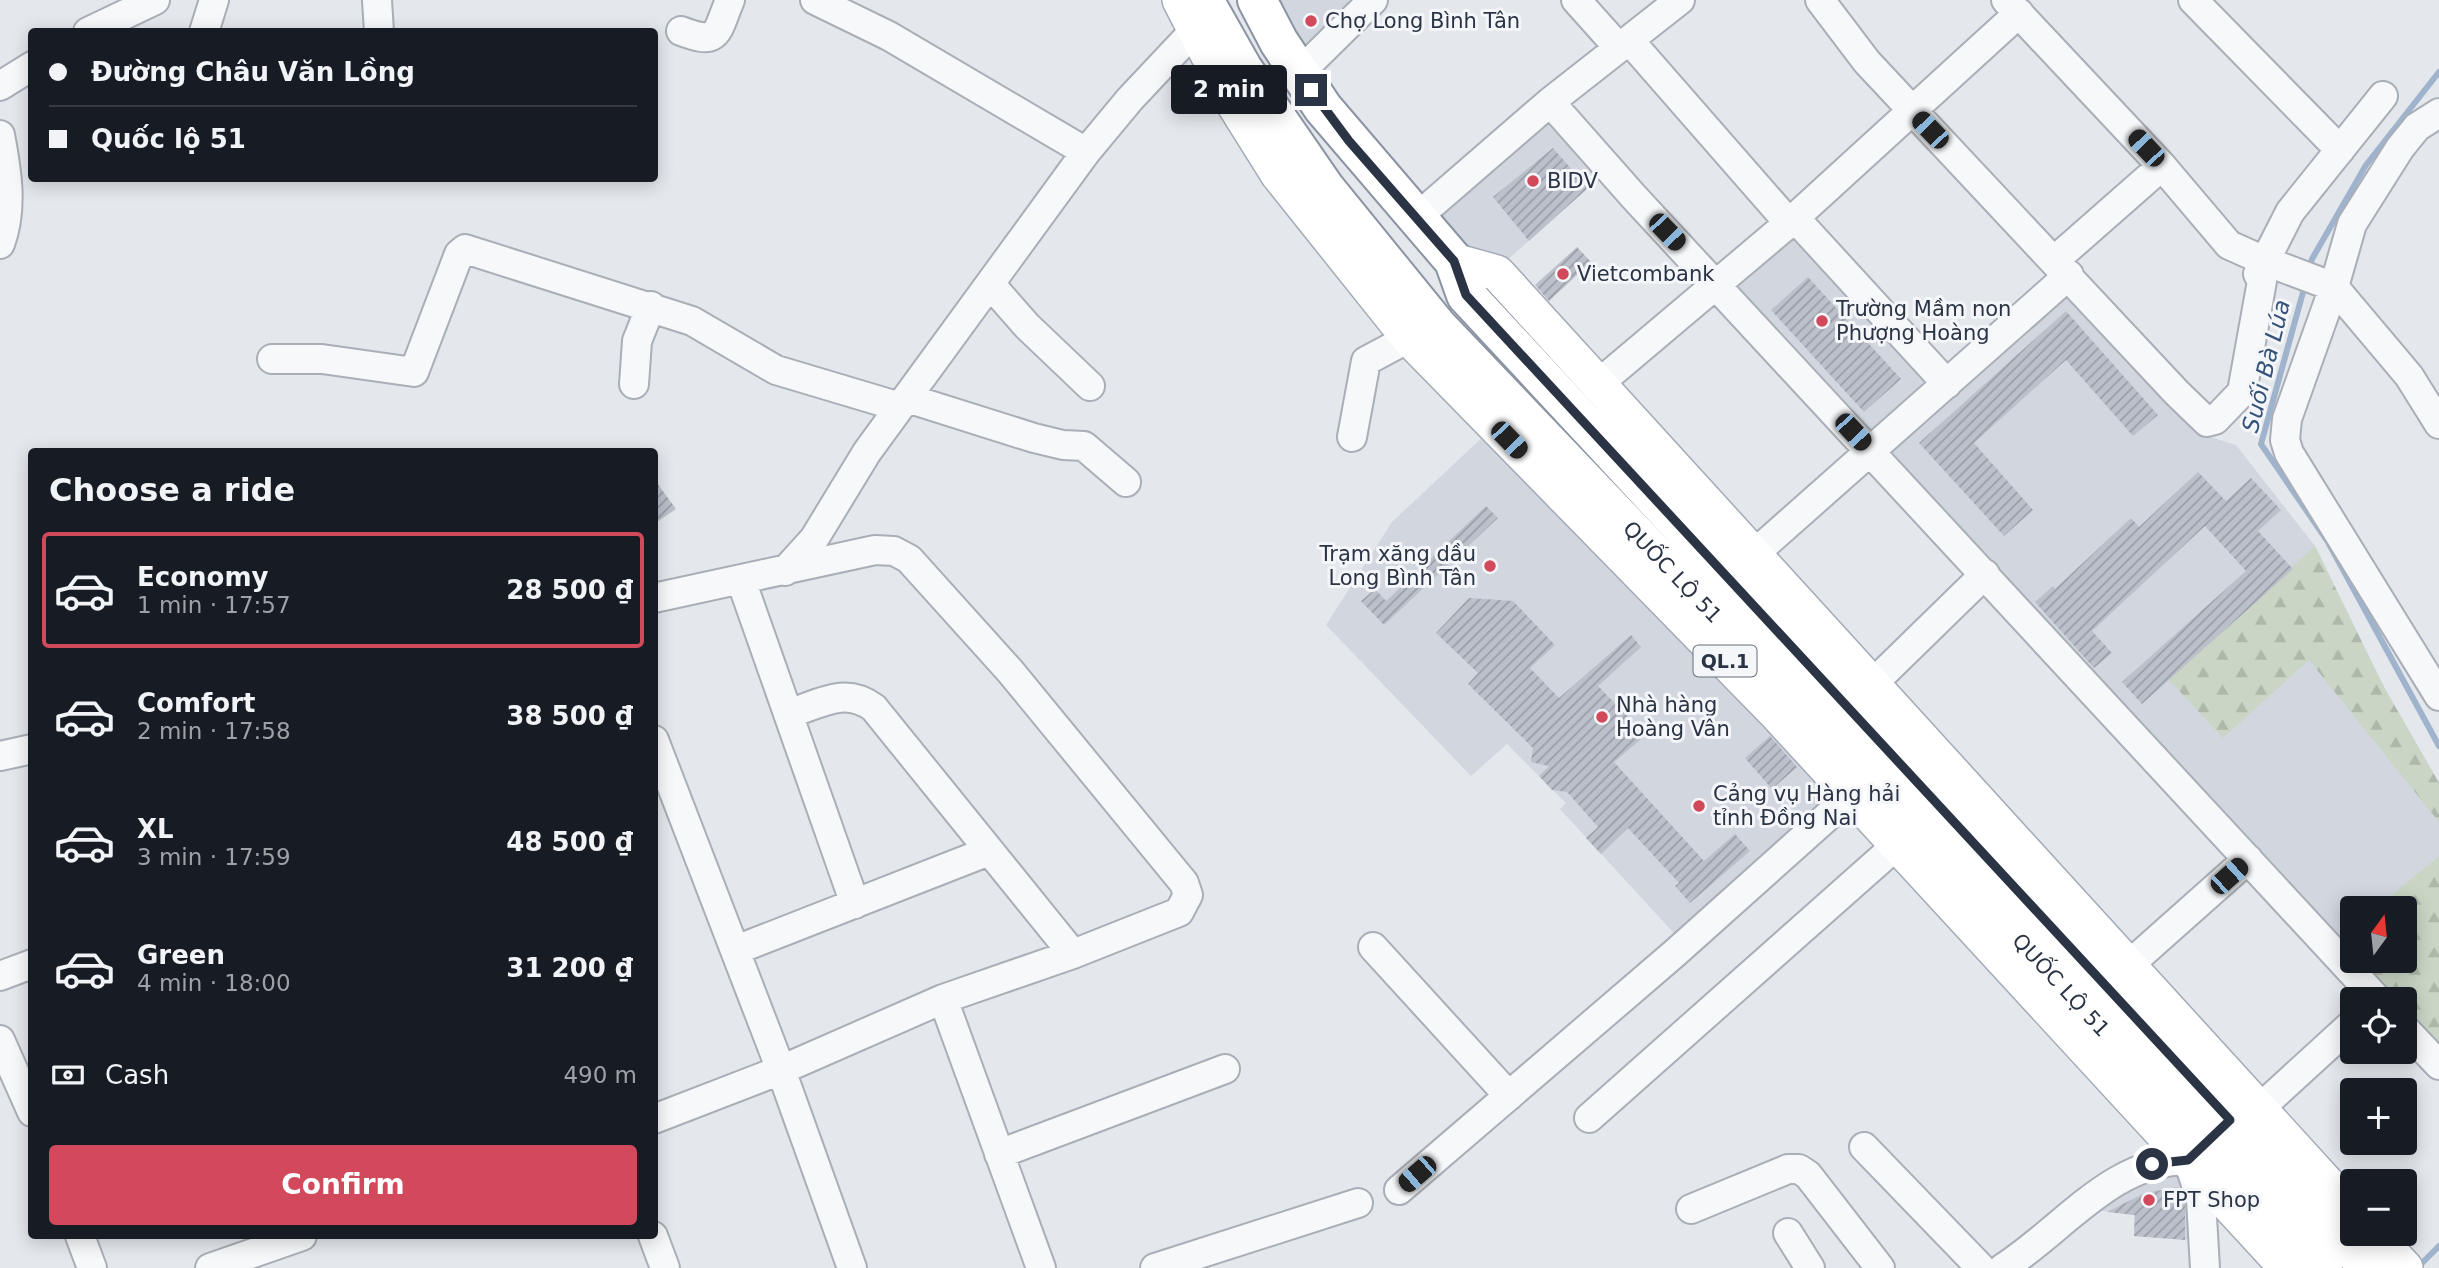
<!DOCTYPE html>
<meta charset="utf-8">
<style>
:root{--surface:#171b24;--page:#242831;--text:#f1f3f6;--muted:#9ea1a6;--line:#363941;--accent:#d1495b}
body{margin:0;font-family:"DejaVu Sans",sans-serif;background:var(--page);color:var(--text);height:100vh;display:flex;flex-direction:column;font-size:26px;white-space:nowrap}
*{box-sizing:border-box;margin:0}
p{font-size:23px;color:var(--muted)}
.icon{flex:none;width:38px;height:38px;fill:none;stroke:currentColor;stroke-width:2;stroke-linecap:round;stroke-linejoin:round}
.map{position:relative;flex:1;overflow:hidden}
.details{position:absolute;left:28px;top:448px;width:630px;height:791px;display:flex;flex-direction:column;background:var(--surface);border-radius:7px;box-shadow:0 4px 18px #0003}
.details>*{flex:none}
.banner{position:absolute;left:28px;top:28px;width:630px;height:154px;border-radius:7px;box-shadow:0 4px 18px #0003;display:grid;align-content:center;height:154px;padding:0 21px;background:var(--surface)}
.needle{width:46px;rotate:15deg}
.buttons{position:absolute;left:2340px;top:896px;display:grid;gap:14px}
.buttons a{display:grid;place-items:center;width:77px;height:77px;border-radius:7px;background:var(--surface);box-shadow:0 4px 18px #0003;font-size:35px}
.end{position:absolute;width:32px;height:32px;margin:-16px;border:9px solid #2b3445;background:#fff;box-shadow:0 0 0 4px #fff}
.from{border-radius:50%}
.bubble{position:absolute;height:49px;border-radius:7px;background:var(--surface);box-shadow:0 4px 18px #0003;font-size:23px;font-weight:700;line-height:49px;text-align:center}
.car{position:absolute;width:21px;height:42px;margin:-21px -10px;border-radius:9px;box-shadow:0 0 5px 2px #0007;background:linear-gradient(#222 24%,#8ab4d8 0 40%,#222 0 76%,#8ab4d8 0 86%,#222 0)}
.banner b{display:flex;align-items:center;gap:24px;height:66px;font-size:26px}
.banner b+b{border-top:2px solid var(--line)}
.banner i{width:18px;height:18px;background:var(--text)}
ul{padding:0;list-style:none}
li{display:flex;align-items:center;gap:21px;height:116px;margin:0 14px 10px;padding:0 7px;border:4px solid transparent;border-radius:7px}
li div{flex:1}
li b{display:block;font-size:26px}
li em{font-style:normal;font-weight:700}
li.current{border-color:var(--accent)}
li>.icon{width:63px;height:63px;stroke-width:1.5}
h2{padding:0 21px;font-size:32px;line-height:84px}
.pay{display:flex;align-items:center;gap:18px;height:77px;padding:0 21px;font-size:26px}
.pay p{margin-inline-start:auto}
.action{display:flex;gap:14px;margin-top:auto;padding:14px 21px}
.action a{flex:1;height:80px;border-radius:7px;background:var(--accent);color:#fff;font-size:28px;font-weight:700;line-height:80px;text-align:center}
.map>svg:first-child{display:block}
.built{fill:#d2d6de}
.forest{fill:url(#forest-firs)}
.lines{fill:none;stroke-linecap:round;stroke-linejoin:round}
.stream{stroke:#9fb4cc;stroke-width:6}
.building{fill:url(#building-hatch)}
.minor-casing{stroke:#a9aeb7;stroke-width:32}
.major-casing{stroke:#a3abb8;stroke-width:38}
.highway-casing{stroke:#8b94a3;stroke-width:42}
.minor{stroke:#f7f8fa;stroke-width:28}
.major{stroke:#fff;stroke-width:35}
.highway{stroke:#fff;stroke-width:38}
.route{stroke:#2b3445;stroke-width:9}
.poi-dot{fill:#d1495b;stroke:#f4f6f9;stroke-width:2.5}
.labels{text-anchor:middle;stroke-width:6;stroke-linejoin:round;paint-order:stroke}
.shield{fill:#f4f6f9;stroke:#676e7b;stroke-width:2}
.shield-label{font-size:19px;font-weight:bold;fill:#2b3445}
.poi-label{font-size:21px;fill:#2b3445;stroke:#f4f6f9;text-anchor:start}
.street-label{font-size:21px;fill:#2b3445;stroke:#f4f6f9}
.water-label{font-size:23px;font-style:italic;fill:#34527a;stroke:#f4f6f9}
</style>
<div class="map">
<svg width="2439" height="1268" viewBox="0 0 2439 1268">
<defs>
<pattern id="forest-firs" width="22" height="20" patternUnits="userSpaceOnUse" patternTransform="scale(1.75)"><rect width="22" height="20" fill="#c9d6c5"/><path d="M5 1l3.5 6h-7zM16 11l3.5 6h-7z" fill="#adb8ab"/></pattern>
<pattern id="building-hatch" width="6" height="6" patternUnits="userSpaceOnUse" patternTransform="scale(1.75)"><rect width="6" height="6" fill="#bbc0ca"/><path d="M-1 1l2-2M0 6l6-6M5 7l2-2" fill="none" stroke="#989da6"/></pattern>
</defs>
<rect width="100%" height="100%" fill="#e4e7ec"/>
<path class="built" d="M 1269,0 L 1363,0 L 1303,59 Z
M 1550,112 L 1603,174 L 1504,263 L 1460,251 L 1430,216 Z
M 1796,226 L 1940,384 L 1874,443 L 1727,284 Z
M 2067,283 L 2207,436 L 2236,445 L 2315,546 L 2384,687 L 2439,783 L 2439,1054 L 2404,999 L 2404,908 L 2352,908 L 2352,959 L 1879,450 Z
M 1486,434 L 1841,800 L 1682,942 L 1560,809 L 1566,803 L 1507,744 L 1471,776 L 1326,625 L 1392,522 Z
M 2181,1171 L 2187,1186 L 2193,1240 L 2134,1236 L 2134,1215 L 2096,1210 L 2121,1190 Z"/>
<path class="forest" d="M 2315,546 L 2384,687 L 2439,783 L 2439,822 L 2309,660 L 2223,738 L 2169,680 Z
M 2439,856 L 2439,1054 L 2405,1017 L 2404,999 L 2389,999 L 2354,961 L 2404,961 L 2404,908 L 2376,908 Z"/>
<g class="lines">
<path class="stream" d="M 2309,271 L 2312,259 L 2366,165 L 2439,72
M 2305,285 L 2261,444 L 2328,542 L 2439,746
M 2418,1267 L 2439,1246"/>
</g>
<path class="building" d="M 1553,148 L 1588,188 L 1529,241 L 1493,197 Z
M 1577,247 L 1591,262 L 1549,301 L 1535,285 Z
M 1808,277 L 1901,379 L 1864,412 L 1771,310 Z
M 2066,311 L 2158,415 L 2133,436 L 2066,360 L 1974,443 L 2033,510 L 2004,536 L 1919,443 Z
M 2198,472 L 2226,501 L 2251,478 L 2281,510 L 2258,531 L 2293,569 L 2142,704 L 2122,682 L 2246,571 L 2205,526 L 2092,631 L 2112,653 L 2094,668 L 2035,602 L 2053,586 L 2055,589 L 2131,518 L 2139,527 Z
M 654,479 L 676,509 L 654,524 Z
M 1486,506 L 1498,518 L 1384,625 L 1361,601 L 1375,589 L 1386,601 Z
M 1469,598 L 1513,601 L 1555,645 L 1530,668 L 1559,698 L 1631,635 L 1641,647 L 1598,686 L 1646,735 L 1614,762 L 1704,861 L 1735,834 L 1750,851 L 1690,903 L 1675,886 L 1679,883 L 1628,828 L 1601,854 L 1586,838 L 1598,827 L 1567,792 L 1552,790 L 1539,776 L 1549,766 L 1531,762 L 1533,748 L 1468,684 L 1478,673 L 1436,633 Z
M 1770,736 L 1797,767 L 1772,789 L 1745,758 Z
M 2178,1187 L 2185,1203 L 2185,1240 L 2134,1236 L 2135,1215 L 2107,1212 L 2145,1193 Z"/>
<g class="lines">
<g class="minor-casing">
<path id="minor" d="M 377,0 L 379,32
M 815,0 L 889,36 L 1086,152
M 1576,0 L 1619,48
M 1820,0 L 1867,62 L 2177,393 L 2207,422 L 2215,420 L 2242,392 L 2262,281 L 2258,274 L 2265,261 L 2229,245 L 2162,166 L 2006,0
M 2193,0 L 2340,150
M 681,31 C 720,46 716,33 730,0
M 88,32 L 155,0
M 204,32 L 214,0
M 1629,40 L 1789,223
M 1299,73 L 1373,0
M 0,86 L 32,66
M 2383,96 L 2290,212 L 2265,261 L 2334,287 L 2409,376 L 2439,424
M 1550,102 L 1634,197 L 2377,999
M 2439,113 L 2417,127 L 2400,148 L 2352,224 L 2334,287 L 2287,419 L 2285,440 L 2289,453 L 2439,696
M 0,135 C 7,171 13,209 0,244
M 1794,217 L 1947,384
M 1416,218 L 1550,102 L 1680,0
M 2055,260 L 2162,166
M 991,285 L 1027,326 L 1090,386
M 272,359 L 322,359 L 414,372 L 459,254 L 465,249 L 692,321 L 776,370 L 900,407
M 634,384 L 637,341 L 651,306
M 1597,385 L 1789,223 L 2019,13
M 907,398 L 1034,438 L 1063,445 L 1084,446 L 1126,482
M 1352,437 L 1366,361 L 1409,338
M 1754,554 L 2069,275
M 785,571 L 814,539 L 867,452 L 1086,152 L 1130,99 L 1194,31
M 741,580 L 855,904
M 654,598 L 875,550 L 894,551 L 909,559 L 1010,671 L 1184,883 L 1188,895 L 1179,912 L 1073,954 L 943,999 L 781,1070 L 654,1119
M 1857,699 L 1985,574
M 788,714 C 820,704 845,686 874,708 L 1073,954
M 654,740 L 781,1070 L 852,1268
M 0,756 L 32,749
M 1373,947 L 1509,1096
M 736,950 L 989,851
M 2130,964 L 2248,859
M 0,976 L 32,964
M 943,999 L 1041,1268
M 2404,1028 L 2439,1065
M 0,1040 L 32,1112
M 2259,1109 L 2352,1024
M 1589,1118 L 1898,844
M 1864,1147 L 1981,1268
M 999,1154 L 1225,1069
M 1399,1190 L 1675,953 L 1866,782
M 1691,1209 L 1788,1169 L 1799,1169 L 1808,1175 L 1880,1268
M 1788,1233 L 1810,1268
M 80,1236 L 92,1268
M 653,1236 L 665,1268
M 210,1268 L 302,1236
M 1155,1268 L 1358,1203
M 2003,1268 C 2064,1229 2111,1161 2188,1160 L 2201,1200 L 2205,1268"/>
</g>
<g class="major-casing">
<path id="major" d="M 1180,0 L 1231,99 L 1278,174 L 1409,338 L 1776,713 L 2287,1268
M 1454,261 L 1497,273 L 2352,1211
M 2373,1234 L 2405,1268"/>
</g>
<g class="highway-casing">
<g id="highway">
<path id="s1" d="M 1204,0 L 1243,69 L 1325,188 L 1438,327 L 1869,778 L 2323,1268"/>
<path d="M 1257,0 L 1279,42 L 1323,108 L 1454,261 L 1466,295 L 2369,1268"/>
</g>
</g>
<use href="#minor" class="minor"/>
<use href="#major" class="major"/>
<use href="#highway" class="highway"/>
</g>
<g class="lines">
<path class="route" d="M 1311,90 L 1349,141 L 1454,261 L 1466,295 L 2230,1120 L 2188,1160 L 2152,1164"/>
</g>
<g class="poi-dot">
<circle cx="1311" cy="21" r="7"/>
<circle cx="1533" cy="181" r="7"/>
<circle cx="1563" cy="274" r="7"/>
<circle cx="1822" cy="321" r="7"/>
<circle cx="1490" cy="566" r="7"/>
<circle cx="1602" cy="717" r="7"/>
<circle cx="1699" cy="806" r="7"/>
<circle cx="2149" cy="1200" r="7"/>
</g>
<g class="labels">
<rect class="shield" x="1693.5" y="645.5" width="63" height="31" rx="5"/>
<g class="shield-label">
<text x="1725" y="668">QL.1</text>
</g>
<g class="poi-label">
<text x="1325" y="28">Chợ Long Bình Tân</text>
<text x="1547" y="188">BIDV</text>
<text x="1577" y="281">Vietcombank</text>
<text x="1836" y="316">Trường Mầm non<tspan x="1836" dy="24">Phượng Hoàng</tspan></text>
<text x="1476" y="561" text-anchor="end">Trạm xăng dầu<tspan x="1476" dy="24">Long Bình Tân</tspan></text>
<text x="1616" y="712">Nhà hàng<tspan x="1616" dy="24">Hoàng Vân</tspan></text>
<text x="1713" y="801">Cảng vụ Hàng hải<tspan x="1713" dy="24">tỉnh Đồng Nai</tspan></text>
<text x="2163" y="1207">FPT Shop</text>
</g>
<g class="street-label">
<text dy="7" stroke="none"><textPath href="#s1" startOffset="742">QUỐC LỘ 51</textPath></text>
<text dy="7" stroke="none"><textPath href="#s1" startOffset="1309">QUỐC LỘ 51</textPath></text>
</g>
<g class="water-label">
<text transform="translate(2266 366) rotate(-76)" y="8">Suối Bà Lúa</text>
</g>
</g>
</svg>
<div class="buttons">
<a><svg class="needle" viewBox="-14 -14 28 28"><path d="M0-13l5 13h-10z" fill="#e53935"/><path d="M0 13l5-13h-10z" fill="#9ea1a6"/></svg></a>
<a><svg class="icon" aria-label="locate" viewBox="0 0 24 24"><circle cx="12" cy="12" r="6"/><path d="M12 2v4M12 18v4M2 12h4M18 12h4"/></svg></a>
<a>+</a>
<a>−</a>
</div>
<i class="end from" style="left:2152px;top:1164px"></i>
<i class="end" style="left:1311px;top:90px"></i>
<div class="bubble" style="left:1171px;top:65px;width:116px">2 min</div>
<i class="car" style="left:1930px;top:130px;rotate:316deg"></i>
<i class="car" style="left:2146px;top:148px;rotate:317deg"></i>
<i class="car" style="left:1667px;top:232px;rotate:136deg"></i>
<i class="car" style="left:1853px;top:432px;rotate:137deg"></i>
<i class="car" style="left:1509px;top:440px;rotate:136deg"></i>
<i class="car" style="left:2229px;top:876px;rotate:48deg"></i>
<i class="car" style="left:1417px;top:1174px;rotate:229deg"></i>
<div class="banner">
<b><i class="from"></i>Đường Châu Văn Lồng</b>
<b><i></i>Quốc lộ 51</b>
</div>
<section class="details">
<h2>Choose a ride</h2>
<ul>
<li class="current"><svg class="icon" aria-label="car" viewBox="0 0 24 24"><path d="M5 17H2v-5l4-1 3-4h7l3 4 3 1v5h-3M9 17h6M6 11h13"/><circle cx="7" cy="17" r="2"/><circle cx="17" cy="17" r="2"/></svg><div><b>Economy</b><p>1 min · 17:57</p></div><em>28 500 ₫</em></li>
<li><svg class="icon" aria-label="car" viewBox="0 0 24 24"><path d="M5 17H2v-5l4-1 3-4h7l3 4 3 1v5h-3M9 17h6M6 11h13"/><circle cx="7" cy="17" r="2"/><circle cx="17" cy="17" r="2"/></svg><div><b>Comfort</b><p>2 min · 17:58</p></div><em>38 500 ₫</em></li>
<li><svg class="icon" aria-label="car" viewBox="0 0 24 24"><path d="M5 17H2v-5l4-1 3-4h7l3 4 3 1v5h-3M9 17h6M6 11h13"/><circle cx="7" cy="17" r="2"/><circle cx="17" cy="17" r="2"/></svg><div><b>XL</b><p>3 min · 17:59</p></div><em>48 500 ₫</em></li>
<li><svg class="icon" aria-label="car" viewBox="0 0 24 24"><path d="M5 17H2v-5l4-1 3-4h7l3 4 3 1v5h-3M9 17h6M6 11h13"/><circle cx="7" cy="17" r="2"/><circle cx="17" cy="17" r="2"/></svg><div><b>Green</b><p>4 min · 18:00</p></div><em>31 200 ₫</em></li>
</ul>
<div class="pay"><svg class="icon" aria-label="cash" viewBox="0 0 24 24"><path d="M3 7h18v10H3z"/><circle cx="12" cy="12" r="2"/></svg>Cash<p>490 m</p></div>
<div class="action"><a>Confirm</a></div>
</section>
</div>
